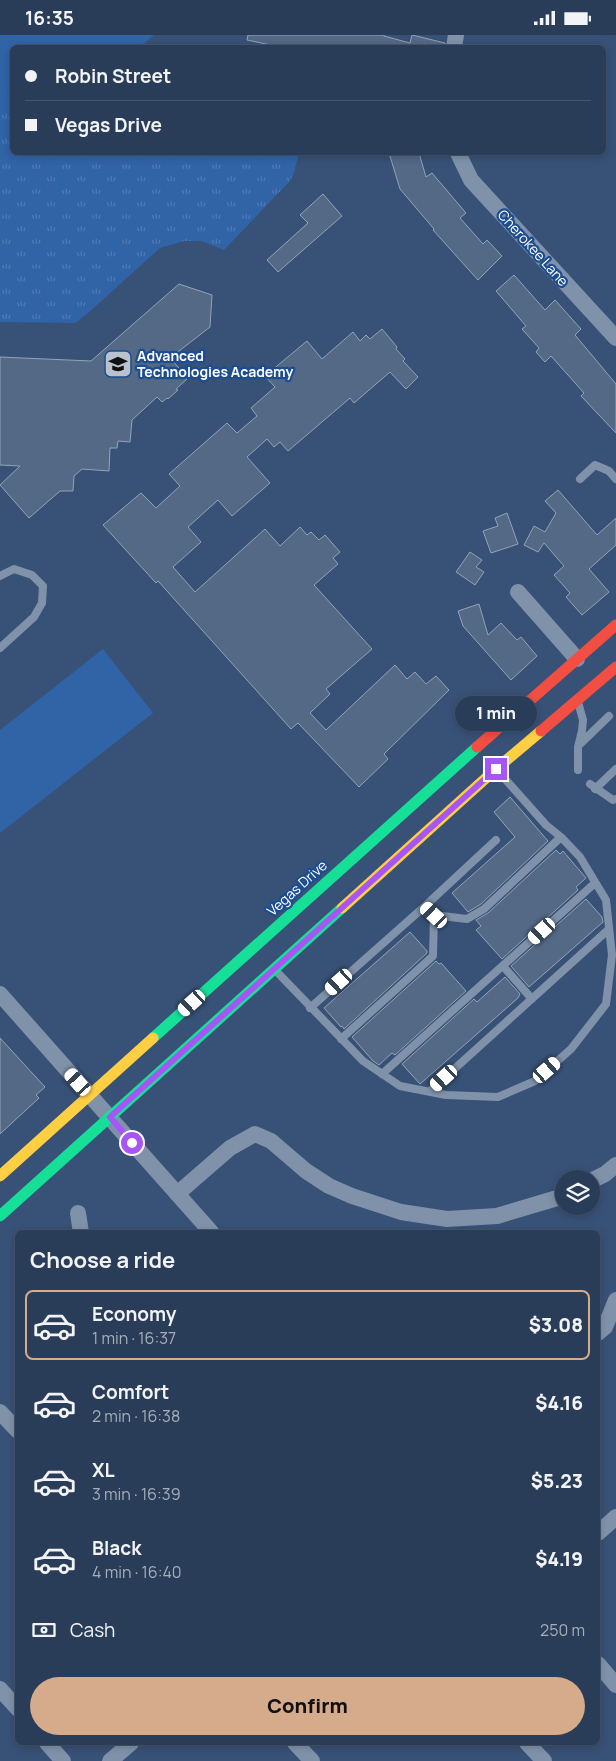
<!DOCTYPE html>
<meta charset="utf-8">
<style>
:root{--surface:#2a3d58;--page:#32445e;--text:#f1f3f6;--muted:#a5aeba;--line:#46566e;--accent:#d6ab8b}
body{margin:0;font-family:Manrope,sans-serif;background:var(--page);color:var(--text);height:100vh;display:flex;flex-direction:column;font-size:19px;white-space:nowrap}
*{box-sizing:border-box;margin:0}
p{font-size:16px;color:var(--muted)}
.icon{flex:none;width:28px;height:28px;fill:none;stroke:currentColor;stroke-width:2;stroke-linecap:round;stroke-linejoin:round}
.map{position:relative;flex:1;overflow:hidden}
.details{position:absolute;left:15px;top:1195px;width:585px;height:515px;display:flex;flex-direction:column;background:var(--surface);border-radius:8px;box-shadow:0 2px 8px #0003,0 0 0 1px var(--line)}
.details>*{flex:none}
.banner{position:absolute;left:10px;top:10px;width:596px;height:110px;border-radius:8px;box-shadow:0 2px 8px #0003,0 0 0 1px var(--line);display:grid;align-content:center;height:110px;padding:0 15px;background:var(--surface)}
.buttons{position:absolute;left:555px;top:1135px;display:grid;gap:10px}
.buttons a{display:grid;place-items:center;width:45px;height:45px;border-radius:50%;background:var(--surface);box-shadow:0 2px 8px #0003,0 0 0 1px var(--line);font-size:25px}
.end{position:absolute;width:22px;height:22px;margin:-11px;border:6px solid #a855f7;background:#fff;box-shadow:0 0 0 2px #fff}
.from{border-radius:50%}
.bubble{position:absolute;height:35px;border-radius:18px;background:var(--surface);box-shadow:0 2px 8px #0003,0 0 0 1px var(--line);font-size:16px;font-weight:800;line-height:35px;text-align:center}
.car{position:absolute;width:15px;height:30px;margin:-15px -8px;border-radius:6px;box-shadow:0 0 4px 1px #0007;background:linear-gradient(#fff 24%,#345 0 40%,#fff 0 76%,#345 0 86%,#fff 0)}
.banner b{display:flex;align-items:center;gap:18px;height:48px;font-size:19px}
.banner b+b{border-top:1px solid var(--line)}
.banner i{width:12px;height:12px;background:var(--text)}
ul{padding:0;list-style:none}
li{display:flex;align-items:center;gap:15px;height:70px;margin:0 10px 8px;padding:0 5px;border:2px solid transparent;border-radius:8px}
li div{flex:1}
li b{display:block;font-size:19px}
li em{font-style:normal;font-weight:800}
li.selected{border-color:var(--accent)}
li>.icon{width:45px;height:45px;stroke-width:1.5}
h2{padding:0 15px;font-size:22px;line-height:60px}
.pay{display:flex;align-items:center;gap:12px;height:55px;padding:0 15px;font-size:19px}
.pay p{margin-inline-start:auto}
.action{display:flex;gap:10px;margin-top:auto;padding:10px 15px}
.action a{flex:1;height:58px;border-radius:30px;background:var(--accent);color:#111;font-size:20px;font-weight:800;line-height:58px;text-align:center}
.status{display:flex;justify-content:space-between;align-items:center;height:35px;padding:0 25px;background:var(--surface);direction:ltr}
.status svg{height:14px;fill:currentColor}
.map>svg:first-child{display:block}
.green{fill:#3163a7}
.park{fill:url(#park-tufts)}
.building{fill:#546986;stroke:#94a3b7}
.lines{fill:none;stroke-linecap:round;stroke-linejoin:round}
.lane{stroke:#7f92a9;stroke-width:8}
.street{stroke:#7f92a9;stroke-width:16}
.fast{stroke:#16e098;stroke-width:11}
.slow{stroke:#ffcf43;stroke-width:11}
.jam{stroke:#f24e42;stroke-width:11}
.route{stroke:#a855f7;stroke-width:6}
.labels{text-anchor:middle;stroke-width:4.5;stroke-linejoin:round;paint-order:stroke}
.street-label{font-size:14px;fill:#fff;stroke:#1d4d91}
.poi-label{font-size:14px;font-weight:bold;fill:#fff;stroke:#1d4d91;text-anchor:start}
</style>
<div class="status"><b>16:35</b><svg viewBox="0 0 49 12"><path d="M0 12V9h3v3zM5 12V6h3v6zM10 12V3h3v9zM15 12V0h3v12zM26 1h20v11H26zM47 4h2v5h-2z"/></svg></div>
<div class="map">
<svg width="616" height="1726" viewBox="0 0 616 1726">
<defs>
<pattern id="park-tufts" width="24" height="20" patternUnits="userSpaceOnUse" patternTransform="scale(1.25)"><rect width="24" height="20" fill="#3163a7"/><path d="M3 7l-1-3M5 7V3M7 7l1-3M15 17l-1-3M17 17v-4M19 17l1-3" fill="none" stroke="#507ab4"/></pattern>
</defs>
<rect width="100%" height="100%" fill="#385176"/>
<path class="green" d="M 0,0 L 154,0 L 140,12 L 12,12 L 12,71 L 0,57 Z
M 103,614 L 153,678 L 0,798 L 0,695 Z"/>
<path class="park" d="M 0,57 L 12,71 L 12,118 L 298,118 L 299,119 L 293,140 L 289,147 L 224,215 L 201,206 L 184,206 L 160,213 L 88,278 L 75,288 L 0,287 Z"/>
<path class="building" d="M 248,0 L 384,0 L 384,1 L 410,8 L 412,0 L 445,8 L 444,12 L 280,12 L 247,5 Z
M 389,118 L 419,118 L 426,142 L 432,138 L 466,178 L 460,183 L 483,209 L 487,205 L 502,221 L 478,245 L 433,195 L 434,194 L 400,154 Z
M 323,159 L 342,181 L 278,237 L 267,225 L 308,188 L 300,180 Z
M 514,240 L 545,275 L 555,265 L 581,294 L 575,300 L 616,349 L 616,398 L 581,361 L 584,358 L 551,321 L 545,327 L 536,317 L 539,313 L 522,294 L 526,291 L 496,256 Z
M 179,249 L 212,260 L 210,292 L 170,323 L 188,343 L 176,354 L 178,355 L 168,364 L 167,363 L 162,367 L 157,362 L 132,385 L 130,407 L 118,406 L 117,413 L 110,413 L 109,436 L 82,434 L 74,441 L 73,456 L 60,456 L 29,483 L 0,450 L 20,431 L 0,430 L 0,322 L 91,326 Z
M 382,294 L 397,312 L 396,314 L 405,324 L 403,326 L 418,342 L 406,354 L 390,337 L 354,368 L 350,363 L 288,416 L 280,407 L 274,412 L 267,404 L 247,422 L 270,448 L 232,481 L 218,465 L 188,492 L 201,507 L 173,532 L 195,557 L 265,494 L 280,511 L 300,492 L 307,500 L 311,497 L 319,505 L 325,500 L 340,517 L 333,523 L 338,529 L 314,550 L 372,614 L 326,654 L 330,659 L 310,678 L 326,695 L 395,630 L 407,644 L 415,637 L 426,649 L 436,641 L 449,655 L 384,719 L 388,724 L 359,752 L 298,688 L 291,694 L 158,546 L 156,548 L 103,490 L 141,458 L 156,473 L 180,451 L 169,439 L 227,388 L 237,398 L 257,381 L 251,373 L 275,352 L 265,341 L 307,306 L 322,324 L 353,297 L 360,306 L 366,300 L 370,304 Z
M 558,455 L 597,500 L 616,483 L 616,510 L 589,534 L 609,557 L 582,580 L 566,562 L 570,558 L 554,540 L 564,531 L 544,508 L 538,517 L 524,510 L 534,491 L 545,497 L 556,478 L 545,466 Z
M 507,478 L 518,509 L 491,518 L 483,496 L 498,491 L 495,483 Z
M 470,517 L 482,525 L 476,532 L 484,537 L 475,550 L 456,537 Z
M 479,569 L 488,600 L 501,588 L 517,605 L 521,602 L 537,621 L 511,645 L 463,591 L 458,576 Z
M 510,762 L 548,806 L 481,869 L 468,877 L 452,858 L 515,802 L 494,777 Z
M 556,815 L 560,819 L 563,816 L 586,843 L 576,852 L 578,855 L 502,924 L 476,895 L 481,891 L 476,885 L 488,878 Z
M 586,864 L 602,882 L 603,887 L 529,952 L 511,931 Z
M 410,897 L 427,916 L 427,918 L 344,994 L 342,991 L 341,992 L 324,973 Z
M 436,926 L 439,929 L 441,928 L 466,956 L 395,1020 L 392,1018 L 379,1030 L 373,1026 L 352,1002 Z
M 505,942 L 520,959 L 518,963 L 420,1049 L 402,1029 L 474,964 L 477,967 Z
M 0,1003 L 45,1052 L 36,1060 L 39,1063 L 0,1099 Z"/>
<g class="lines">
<path class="lane" d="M 580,444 L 595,430 L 609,436 L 616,444
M 0,541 L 14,534 L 32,540 L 43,551 L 42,568 L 34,582 L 0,613
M 579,710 L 609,681
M 578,735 L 578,712 L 582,696 L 583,685 L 578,667
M 590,749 L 613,765 L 616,764
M 595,754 L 616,734
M 496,805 L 425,871 L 434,880 L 467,884 L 484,874 L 561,802
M 503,931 L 532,964
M 276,936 L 363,1026 L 400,1051 L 446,1060 L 498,1062 L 535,1046 L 571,1014 L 606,969 L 612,920 L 606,865 L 580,822 L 561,802 L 546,790 L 498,736
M 310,973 L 425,871
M 341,1004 L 433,921 L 434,880
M 382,1039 L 595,848
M 430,1056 L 609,894"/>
<path class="street" d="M 454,12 L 456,0
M 458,118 L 471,145 L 616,303
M 518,557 L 577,624
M 0,959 L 212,1198
M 591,1146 L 605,1139 L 616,1130
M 177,1159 L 230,1113 L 255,1099 L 271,1106 L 306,1136 L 329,1151 L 352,1161 L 401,1177 L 447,1184 L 497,1181 L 564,1161
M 78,1178 L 81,1198
M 598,1298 L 605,1292 L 616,1265
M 0,1377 L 18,1396
M 598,1498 L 616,1482
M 598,1629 L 616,1650
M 0,1654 L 18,1674
M 47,1708 L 63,1726
M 295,1708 L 312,1726
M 527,1708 L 544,1726
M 110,1726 L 131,1708"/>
<path class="fast" d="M 153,1003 L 477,712
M 0,1181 L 342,873"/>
<path class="slow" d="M 342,873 L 496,734 L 541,696
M 0,1141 L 153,1003"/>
<path class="jam" d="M 541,696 L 616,632
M 477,712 L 616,590"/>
</g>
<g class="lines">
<path class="route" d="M 132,1108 L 110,1082 L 496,734"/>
</g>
<defs>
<g id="school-square" transform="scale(1.4375)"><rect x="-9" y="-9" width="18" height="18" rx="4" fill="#b9c2cf" stroke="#1d4d91"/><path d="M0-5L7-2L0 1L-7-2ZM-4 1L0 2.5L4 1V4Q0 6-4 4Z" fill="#111"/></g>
</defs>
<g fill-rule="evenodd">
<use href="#school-square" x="118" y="329"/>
</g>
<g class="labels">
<g class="street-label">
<text transform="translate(533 213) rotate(48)" y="5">Cherokee Lane</text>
<text transform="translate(297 853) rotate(-42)" y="5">Vegas Drive</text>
</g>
<g class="poi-label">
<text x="137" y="326">Advanced<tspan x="137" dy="16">Technologies Academy</tspan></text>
</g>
</g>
</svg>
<div class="buttons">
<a><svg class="icon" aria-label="layers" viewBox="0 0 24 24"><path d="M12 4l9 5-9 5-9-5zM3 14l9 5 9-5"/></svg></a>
</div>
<i class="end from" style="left:132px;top:1108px"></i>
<i class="end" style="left:496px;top:734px"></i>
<div class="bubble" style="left:455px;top:661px;width:82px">1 min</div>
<i class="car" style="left:434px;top:880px;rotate:313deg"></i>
<i class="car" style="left:542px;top:896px;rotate:228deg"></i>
<i class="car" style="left:339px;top:947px;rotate:228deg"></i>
<i class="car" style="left:192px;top:968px;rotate:228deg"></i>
<i class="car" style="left:547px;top:1035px;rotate:49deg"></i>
<i class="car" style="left:444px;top:1043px;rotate:228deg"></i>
<i class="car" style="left:78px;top:1047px;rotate:318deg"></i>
<div class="banner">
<b><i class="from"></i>Robin Street</b>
<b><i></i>Vegas Drive</b>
</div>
<section class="details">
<h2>Choose a ride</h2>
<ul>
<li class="selected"><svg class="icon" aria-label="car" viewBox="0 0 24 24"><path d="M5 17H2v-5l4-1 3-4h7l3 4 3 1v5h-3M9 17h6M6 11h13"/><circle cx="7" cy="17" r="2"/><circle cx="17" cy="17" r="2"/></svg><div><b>Economy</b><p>1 min · 16:37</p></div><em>$3.08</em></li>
<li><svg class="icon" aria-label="car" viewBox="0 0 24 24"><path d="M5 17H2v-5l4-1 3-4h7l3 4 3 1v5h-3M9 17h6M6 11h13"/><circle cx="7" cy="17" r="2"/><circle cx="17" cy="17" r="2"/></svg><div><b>Comfort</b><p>2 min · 16:38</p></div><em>$4.16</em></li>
<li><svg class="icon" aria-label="car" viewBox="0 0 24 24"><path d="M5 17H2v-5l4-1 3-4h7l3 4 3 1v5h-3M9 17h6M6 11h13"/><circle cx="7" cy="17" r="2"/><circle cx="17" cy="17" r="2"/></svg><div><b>XL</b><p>3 min · 16:39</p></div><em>$5.23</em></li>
<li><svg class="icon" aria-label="car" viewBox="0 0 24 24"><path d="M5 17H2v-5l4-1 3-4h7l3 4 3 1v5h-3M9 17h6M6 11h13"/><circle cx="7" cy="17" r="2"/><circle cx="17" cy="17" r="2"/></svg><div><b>Black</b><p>4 min · 16:40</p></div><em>$4.19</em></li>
</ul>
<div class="pay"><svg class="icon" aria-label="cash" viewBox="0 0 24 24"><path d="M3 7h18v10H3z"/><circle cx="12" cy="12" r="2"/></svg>Cash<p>250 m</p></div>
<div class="action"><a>Confirm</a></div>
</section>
</div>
